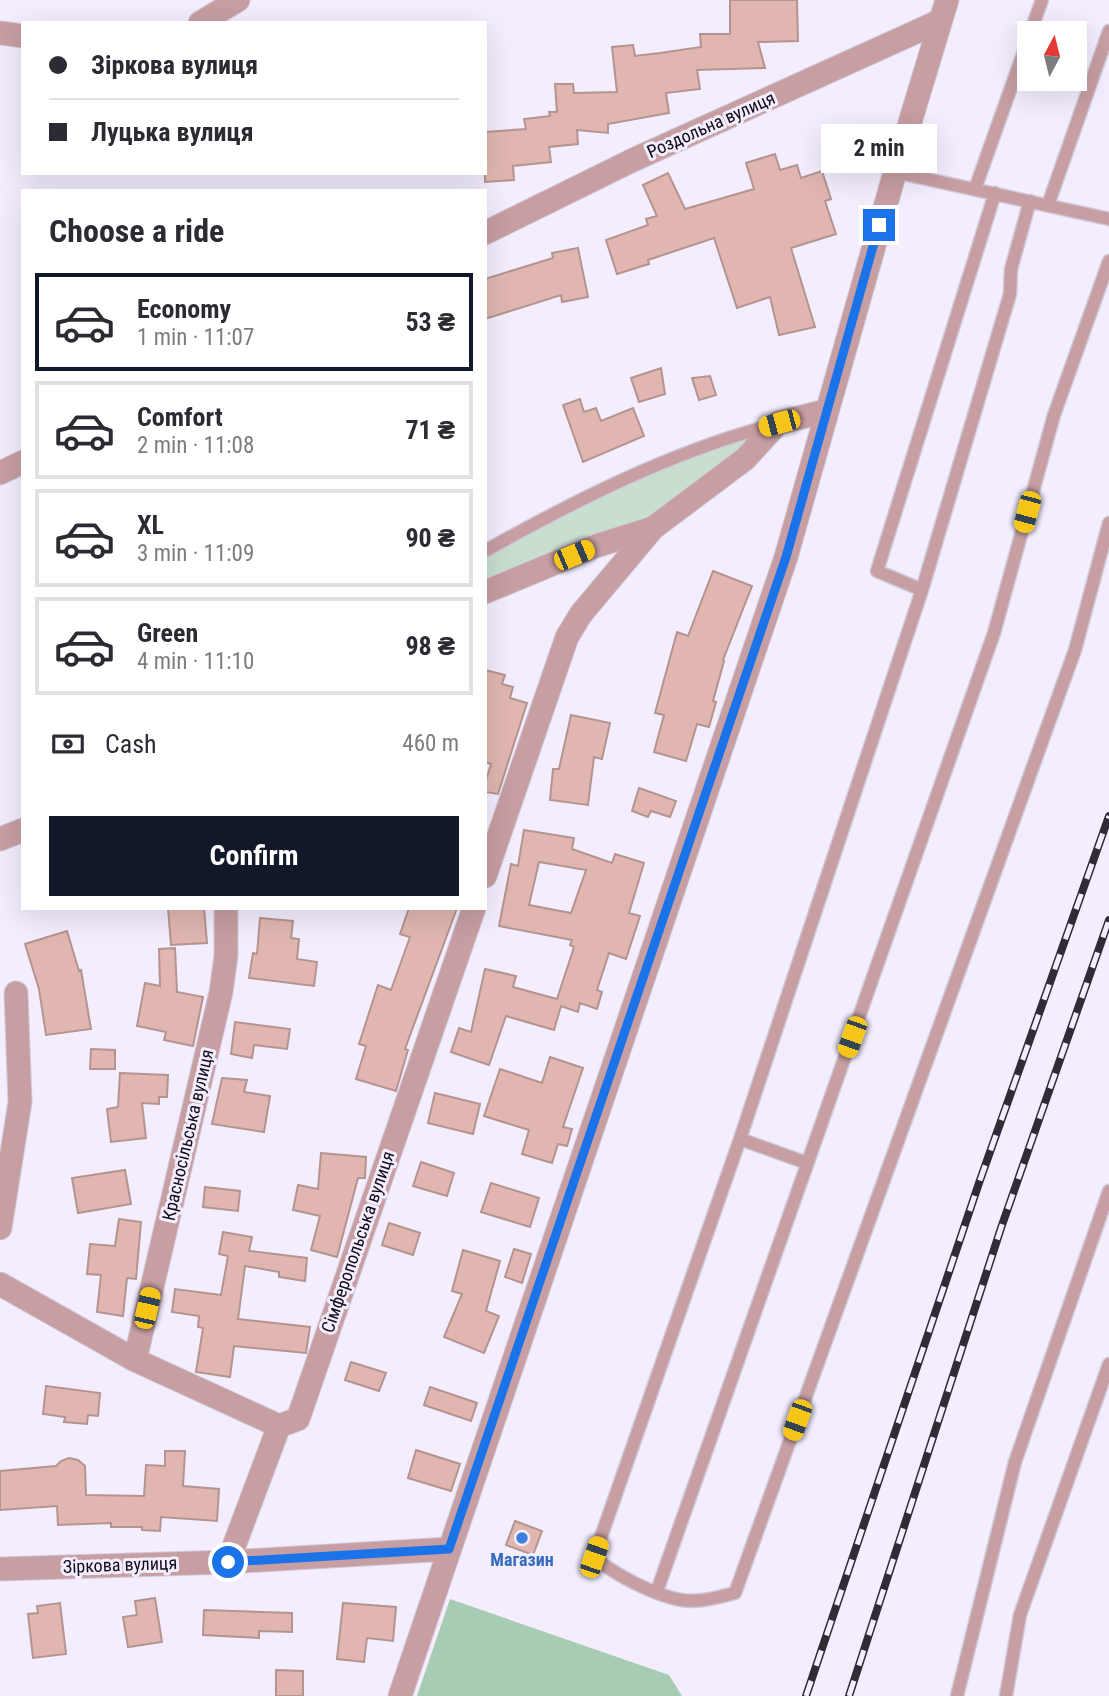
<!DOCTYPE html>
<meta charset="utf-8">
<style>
:root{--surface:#fff;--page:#f7f7f7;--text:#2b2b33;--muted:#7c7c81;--line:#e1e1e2;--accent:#111827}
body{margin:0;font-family:"Roboto Condensed",sans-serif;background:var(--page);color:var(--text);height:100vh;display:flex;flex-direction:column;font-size:26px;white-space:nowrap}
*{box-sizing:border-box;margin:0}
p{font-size:23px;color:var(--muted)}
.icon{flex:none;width:38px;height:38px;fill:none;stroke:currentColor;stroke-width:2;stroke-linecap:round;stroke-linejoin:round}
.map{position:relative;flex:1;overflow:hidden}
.side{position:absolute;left:21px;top:189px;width:466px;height:721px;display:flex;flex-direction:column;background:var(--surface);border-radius:0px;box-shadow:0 7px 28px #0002}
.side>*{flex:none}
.banner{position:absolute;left:21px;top:21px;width:466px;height:154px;border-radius:0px;box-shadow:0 7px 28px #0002;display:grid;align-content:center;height:154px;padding:0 28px;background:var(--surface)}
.needle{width:46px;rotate:7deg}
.buttons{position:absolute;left:1017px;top:21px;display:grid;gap:14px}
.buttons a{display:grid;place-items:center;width:70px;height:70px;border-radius:0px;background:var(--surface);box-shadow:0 7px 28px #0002;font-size:35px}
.end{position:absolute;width:32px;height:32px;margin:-16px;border:9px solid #1a73e8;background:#fff;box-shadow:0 0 0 4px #fff}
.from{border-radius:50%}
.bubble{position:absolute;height:49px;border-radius:0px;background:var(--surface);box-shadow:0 7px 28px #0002;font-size:23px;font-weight:700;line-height:49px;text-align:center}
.car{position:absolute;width:21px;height:42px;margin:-21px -10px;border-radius:9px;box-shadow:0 0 5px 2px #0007;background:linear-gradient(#f5c518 24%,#345 0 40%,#f5c518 0 76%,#345 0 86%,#f5c518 0)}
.banner b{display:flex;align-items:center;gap:24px;height:66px;font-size:26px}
.banner b+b{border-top:2px solid var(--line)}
.banner i{width:18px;height:18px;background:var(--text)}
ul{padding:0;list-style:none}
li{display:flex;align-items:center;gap:21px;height:98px;margin:0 14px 10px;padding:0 14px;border:4px solid var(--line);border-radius:0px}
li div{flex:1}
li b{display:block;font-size:26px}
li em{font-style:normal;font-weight:700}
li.current{border-color:var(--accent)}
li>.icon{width:63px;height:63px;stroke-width:1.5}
h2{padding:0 28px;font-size:32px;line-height:84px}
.pay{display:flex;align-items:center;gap:18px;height:77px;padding:0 28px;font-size:26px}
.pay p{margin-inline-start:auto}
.button{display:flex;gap:14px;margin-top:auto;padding:14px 28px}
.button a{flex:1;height:80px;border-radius:0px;background:var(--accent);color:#fff;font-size:28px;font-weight:700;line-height:80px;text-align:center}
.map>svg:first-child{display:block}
.green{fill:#c8dece}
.forest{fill:#a8cbb3}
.building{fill:#e1b6b0;stroke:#b49490;stroke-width:2;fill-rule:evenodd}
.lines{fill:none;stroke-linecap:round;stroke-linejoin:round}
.lane-casing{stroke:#cfc9d9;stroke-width:15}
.street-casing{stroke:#cfc9d9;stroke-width:25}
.lane{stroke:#c79ea2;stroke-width:12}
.street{stroke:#c79ea2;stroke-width:23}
.rail-casing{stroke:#302c36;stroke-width:8}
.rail{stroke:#f3edfe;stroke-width:5;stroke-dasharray:16;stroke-linecap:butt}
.route{stroke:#1a73e8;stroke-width:9}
.shop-dot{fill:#3f7fe0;stroke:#f3edfe;stroke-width:2.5}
.labels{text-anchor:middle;stroke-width:6;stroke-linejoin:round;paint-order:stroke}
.street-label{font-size:18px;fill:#0f0c15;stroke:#f3edfe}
.shop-label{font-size:18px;font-weight:bold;fill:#366cbe;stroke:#f3edfe}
</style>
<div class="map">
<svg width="1109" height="1696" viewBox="0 0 1109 1696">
<rect width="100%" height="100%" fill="#f3edfe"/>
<path class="green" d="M 761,432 L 651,520 L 485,585 L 485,557 C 572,508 664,459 761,432 Z"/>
<path class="forest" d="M 450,1599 L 669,1675 L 682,1696 L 417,1696 Z"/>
<path class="building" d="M 730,0 L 797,0 L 798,41 L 758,42 L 765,68 L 697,70 L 700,89 L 666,93 L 669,113 L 608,124 L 608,133 L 577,130 L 578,144 L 549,147 L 551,162 L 513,166 L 514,180 L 485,182 L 485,132 L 526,129 L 524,119 L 550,116 L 549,112 L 557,112 L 555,84 L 573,84 L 574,93 L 617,92 L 612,47 L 633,45 L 635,56 L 660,53 L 701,47 L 700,34 L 730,34 Z
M 775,154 L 780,170 L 797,165 L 801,178 L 822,171 L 831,199 L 825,201 L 836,234 L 791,248 L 815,327 L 779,335 L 770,297 L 737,308 L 714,238 L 648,260 L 649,264 L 617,274 L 606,240 L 648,225 L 646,219 L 657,216 L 643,185 L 668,173 L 685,209 L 754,189 L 746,163 Z
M 578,248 L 588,297 L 562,302 L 561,295 L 485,319 L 485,279 L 553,258 L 552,253 Z
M 661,368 L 665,394 L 639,402 L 631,378 Z
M 710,376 L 716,395 L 699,400 L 692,378 Z
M 580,399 L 584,412 L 596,408 L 601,421 L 633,408 L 644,436 L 583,462 L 563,405 Z
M 713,571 L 752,586 L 723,660 L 724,661 L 713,701 L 716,702 L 709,727 L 697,724 L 686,761 L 654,752 L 664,715 L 655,713 L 677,632 L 688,636 Z
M 485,670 L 505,675 L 502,684 L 513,687 L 510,698 L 527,703 L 498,794 L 485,792 L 485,784 L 491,764 L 485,762 Z
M 571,715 L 610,723 L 602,759 L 594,757 L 588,805 L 550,800 L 553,769 L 559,769 Z
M 639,788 L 676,801 L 670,817 L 651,811 L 648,817 L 632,811 Z
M 524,830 L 574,838 L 572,849 L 612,863 L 615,854 L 644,863 L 629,913 L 640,916 L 626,959 L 609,953 L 597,990 L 602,992 L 597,1009 L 580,1003 L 578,1012 L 561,1006 L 554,1030 L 506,1016 L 489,1065 L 451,1052 L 459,1028 L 471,1032 L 485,969 L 516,976 L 513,987 L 557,999 L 574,947 L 570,945 L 572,940 L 499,926 L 511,864 L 518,866 ZM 539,862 L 586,870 L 571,913 L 529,905 Z
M 168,908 L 204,908 L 207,943 L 171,945 Z
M 409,908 L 457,908 L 405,1049 L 408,1050 L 396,1091 L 356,1079 L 366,1046 L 359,1044 L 378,985 L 391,990 L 410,937 L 400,934 Z
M 260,918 L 293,921 L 291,938 L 299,939 L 297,959 L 317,962 L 314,986 L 249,978 L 253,953 L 257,954 Z
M 67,931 L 79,971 L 81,970 L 91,1029 L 46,1035 L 39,989 L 25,944 Z
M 175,948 L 177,992 L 203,997 L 193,1046 L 164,1040 L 166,1032 L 137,1026 L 145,983 L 160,986 L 159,949 Z
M 235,1022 L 290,1029 L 287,1049 L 254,1045 L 252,1058 L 231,1054 Z
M 91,1049 L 115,1050 L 115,1069 L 90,1069 Z
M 550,1057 L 583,1068 L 563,1127 L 572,1129 L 567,1146 L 558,1144 L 552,1163 L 522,1154 L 529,1130 L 484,1116 L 500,1069 L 542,1083 Z
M 120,1073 L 168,1075 L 167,1097 L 159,1097 L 159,1104 L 142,1103 L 146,1138 L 111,1142 L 107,1109 L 118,1107 Z
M 222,1078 L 247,1080 L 244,1092 L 270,1096 L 264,1132 L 212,1124 Z
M 435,1093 L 480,1104 L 473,1134 L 428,1123 Z
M 321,1153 L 366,1157 L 365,1178 L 358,1178 L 337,1257 L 311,1250 L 320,1216 L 293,1210 L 298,1185 L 318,1189 Z
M 421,1162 L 454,1173 L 447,1196 L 413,1186 Z
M 125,1170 L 131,1204 L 78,1213 L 72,1178 Z
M 491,1183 L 539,1198 L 530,1227 L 481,1212 Z
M 205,1187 L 240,1191 L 238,1211 L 203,1207 Z
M 119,1219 L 141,1222 L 136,1279 L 127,1278 L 123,1316 L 97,1312 L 101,1275 L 87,1274 L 90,1244 L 115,1246 Z
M 389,1223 L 420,1233 L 413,1255 L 382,1245 Z
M 223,1232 L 252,1237 L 249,1251 L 307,1258 L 305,1281 L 279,1277 L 279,1272 L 245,1266 L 238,1319 L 310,1327 L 306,1353 L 234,1346 L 230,1377 L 196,1372 L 203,1328 L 198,1327 L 199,1316 L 172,1312 L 175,1289 L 221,1295 L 228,1256 L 219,1254 Z
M 514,1249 L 531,1254 L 522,1283 L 505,1277 Z
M 463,1250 L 500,1261 L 486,1311 L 499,1316 L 484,1353 L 444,1337 L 462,1294 L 452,1291 Z
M 351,1362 L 386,1373 L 379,1391 L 345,1380 Z
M 46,1386 L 100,1393 L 98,1416 L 88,1415 L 87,1424 L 64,1422 L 65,1417 L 43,1414 Z
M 430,1387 L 477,1403 L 471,1421 L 424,1405 Z
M 416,1450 L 460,1464 L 451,1491 L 408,1478 Z
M 165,1451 L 185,1451 L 183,1486 L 219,1489 L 217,1521 L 161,1517 L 160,1531 L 142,1530 L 142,1527 L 111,1527 L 111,1523 L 58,1525 L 57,1506 L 0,1510 L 0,1471 L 56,1466 L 61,1461 L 69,1458 L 78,1460 L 85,1466 L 86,1495 L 144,1496 L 146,1465 L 165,1466 Z
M 515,1521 L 542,1531 L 533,1555 L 506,1545 Z
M 155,1598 L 162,1642 L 128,1647 L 123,1617 L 137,1615 L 135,1601 Z
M 60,1603 L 66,1654 L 33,1658 L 28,1614 L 38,1613 L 37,1606 Z
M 343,1603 L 396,1607 L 393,1641 L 367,1638 L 364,1662 L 337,1659 Z
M 204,1610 L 292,1613 L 292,1632 L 259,1631 L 259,1638 L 203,1635 Z
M 276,1670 L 303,1671 L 303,1696 L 276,1696 Z"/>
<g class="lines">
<g class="lane-casing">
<path id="lane" d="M 1030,33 L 1042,0
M 895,172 L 1109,219
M 975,189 L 1029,37
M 1030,201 L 1011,269 L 1010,294 L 922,590 L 740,1139 L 594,1557 C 615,1575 654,1595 681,1600 C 699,1603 719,1597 735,1593 L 1075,650 L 1109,523
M 1048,205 L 1109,31
M 485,551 C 576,500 671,452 772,425
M 922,590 L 877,571 L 995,193
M 740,1139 L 807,1163
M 657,1591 L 994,633 L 1054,415 L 1109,261
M 957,1696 L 1015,1462 L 1109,1191
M 1006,1696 L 1020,1615 L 1109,1364"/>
</g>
<g class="street-casing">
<path id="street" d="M 200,23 L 238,0
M 0,33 L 23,36
M 485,233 L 633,160 L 940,21
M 0,473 L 23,462
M 485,592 L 596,546 L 653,528 L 745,459 L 778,423 L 826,411
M 0,839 L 23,830
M 485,876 L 567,637 L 581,614 L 653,528
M 0,1228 L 20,1102 L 16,993
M 0,1284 L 135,1360 L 279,1426
M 135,1360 L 221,992 L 226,956 L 226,908
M 228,1562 L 279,1426 L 298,1419 L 474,908
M 0,1569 L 228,1562 L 449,1549
M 400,1696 L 786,557 L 895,172 L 947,0"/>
</g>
<use href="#lane" class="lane"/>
<use href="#street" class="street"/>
<g class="rail-casing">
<path id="rail" d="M 806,1696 L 979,1183 L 1109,816
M 849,1696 L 1001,1228 L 1109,920"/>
</g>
<use href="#rail" class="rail"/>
</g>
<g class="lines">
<path class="route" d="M 228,1562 L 449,1549 L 786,557 L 879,225"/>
</g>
<circle class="shop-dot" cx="522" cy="1538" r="7"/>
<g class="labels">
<g class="street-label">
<text transform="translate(711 125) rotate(-24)" y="6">Роздольна вулиця</text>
<text transform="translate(188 1135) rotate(-77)" y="6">Красносільська вулиця</text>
<text transform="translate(358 1242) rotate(-71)" y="6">Сімферопольська вулиця</text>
<text transform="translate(120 1565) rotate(-2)" y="6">Зіркова вулиця</text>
</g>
<g class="shop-label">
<text x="522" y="1566">Магазин</text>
</g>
</g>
</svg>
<div class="buttons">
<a><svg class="needle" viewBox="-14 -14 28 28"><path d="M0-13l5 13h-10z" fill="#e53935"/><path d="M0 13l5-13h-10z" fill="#7c7c81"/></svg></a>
</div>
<i class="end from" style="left:228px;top:1562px"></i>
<i class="end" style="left:879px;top:225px"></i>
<div class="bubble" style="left:821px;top:124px;width:116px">2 min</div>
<i class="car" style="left:779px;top:423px;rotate:255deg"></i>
<i class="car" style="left:1027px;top:512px;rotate:195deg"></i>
<i class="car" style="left:574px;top:555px;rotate:67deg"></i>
<i class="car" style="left:852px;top:1037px;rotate:200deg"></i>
<i class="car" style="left:147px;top:1308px;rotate:13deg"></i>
<i class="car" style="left:797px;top:1420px;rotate:200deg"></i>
<i class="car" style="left:594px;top:1557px;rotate:19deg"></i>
<div class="banner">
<b><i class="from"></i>Зіркова вулиця</b>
<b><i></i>Луцька вулиця</b>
</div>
<section class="side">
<h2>Choose a ride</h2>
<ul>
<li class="current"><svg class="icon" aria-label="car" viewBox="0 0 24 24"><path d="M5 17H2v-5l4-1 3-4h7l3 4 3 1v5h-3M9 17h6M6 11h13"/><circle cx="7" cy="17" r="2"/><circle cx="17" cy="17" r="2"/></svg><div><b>Economy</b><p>1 min · 11:07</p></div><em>53 ₴</em></li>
<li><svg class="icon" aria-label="car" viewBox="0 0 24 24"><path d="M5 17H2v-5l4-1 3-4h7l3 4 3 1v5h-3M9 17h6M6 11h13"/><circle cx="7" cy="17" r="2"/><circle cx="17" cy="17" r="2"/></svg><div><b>Comfort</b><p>2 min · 11:08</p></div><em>71 ₴</em></li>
<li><svg class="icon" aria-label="car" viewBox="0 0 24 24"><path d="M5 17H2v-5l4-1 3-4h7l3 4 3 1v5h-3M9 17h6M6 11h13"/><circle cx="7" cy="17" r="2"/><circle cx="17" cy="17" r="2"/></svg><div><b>XL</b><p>3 min · 11:09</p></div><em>90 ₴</em></li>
<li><svg class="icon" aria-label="car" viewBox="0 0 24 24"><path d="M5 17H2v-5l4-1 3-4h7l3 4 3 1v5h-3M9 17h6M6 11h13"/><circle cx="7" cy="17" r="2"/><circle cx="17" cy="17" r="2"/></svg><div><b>Green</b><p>4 min · 11:10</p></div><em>98 ₴</em></li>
</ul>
<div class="pay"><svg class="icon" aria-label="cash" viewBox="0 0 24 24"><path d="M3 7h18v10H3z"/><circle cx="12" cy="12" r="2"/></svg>Cash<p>460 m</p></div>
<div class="button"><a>Confirm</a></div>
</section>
</div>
